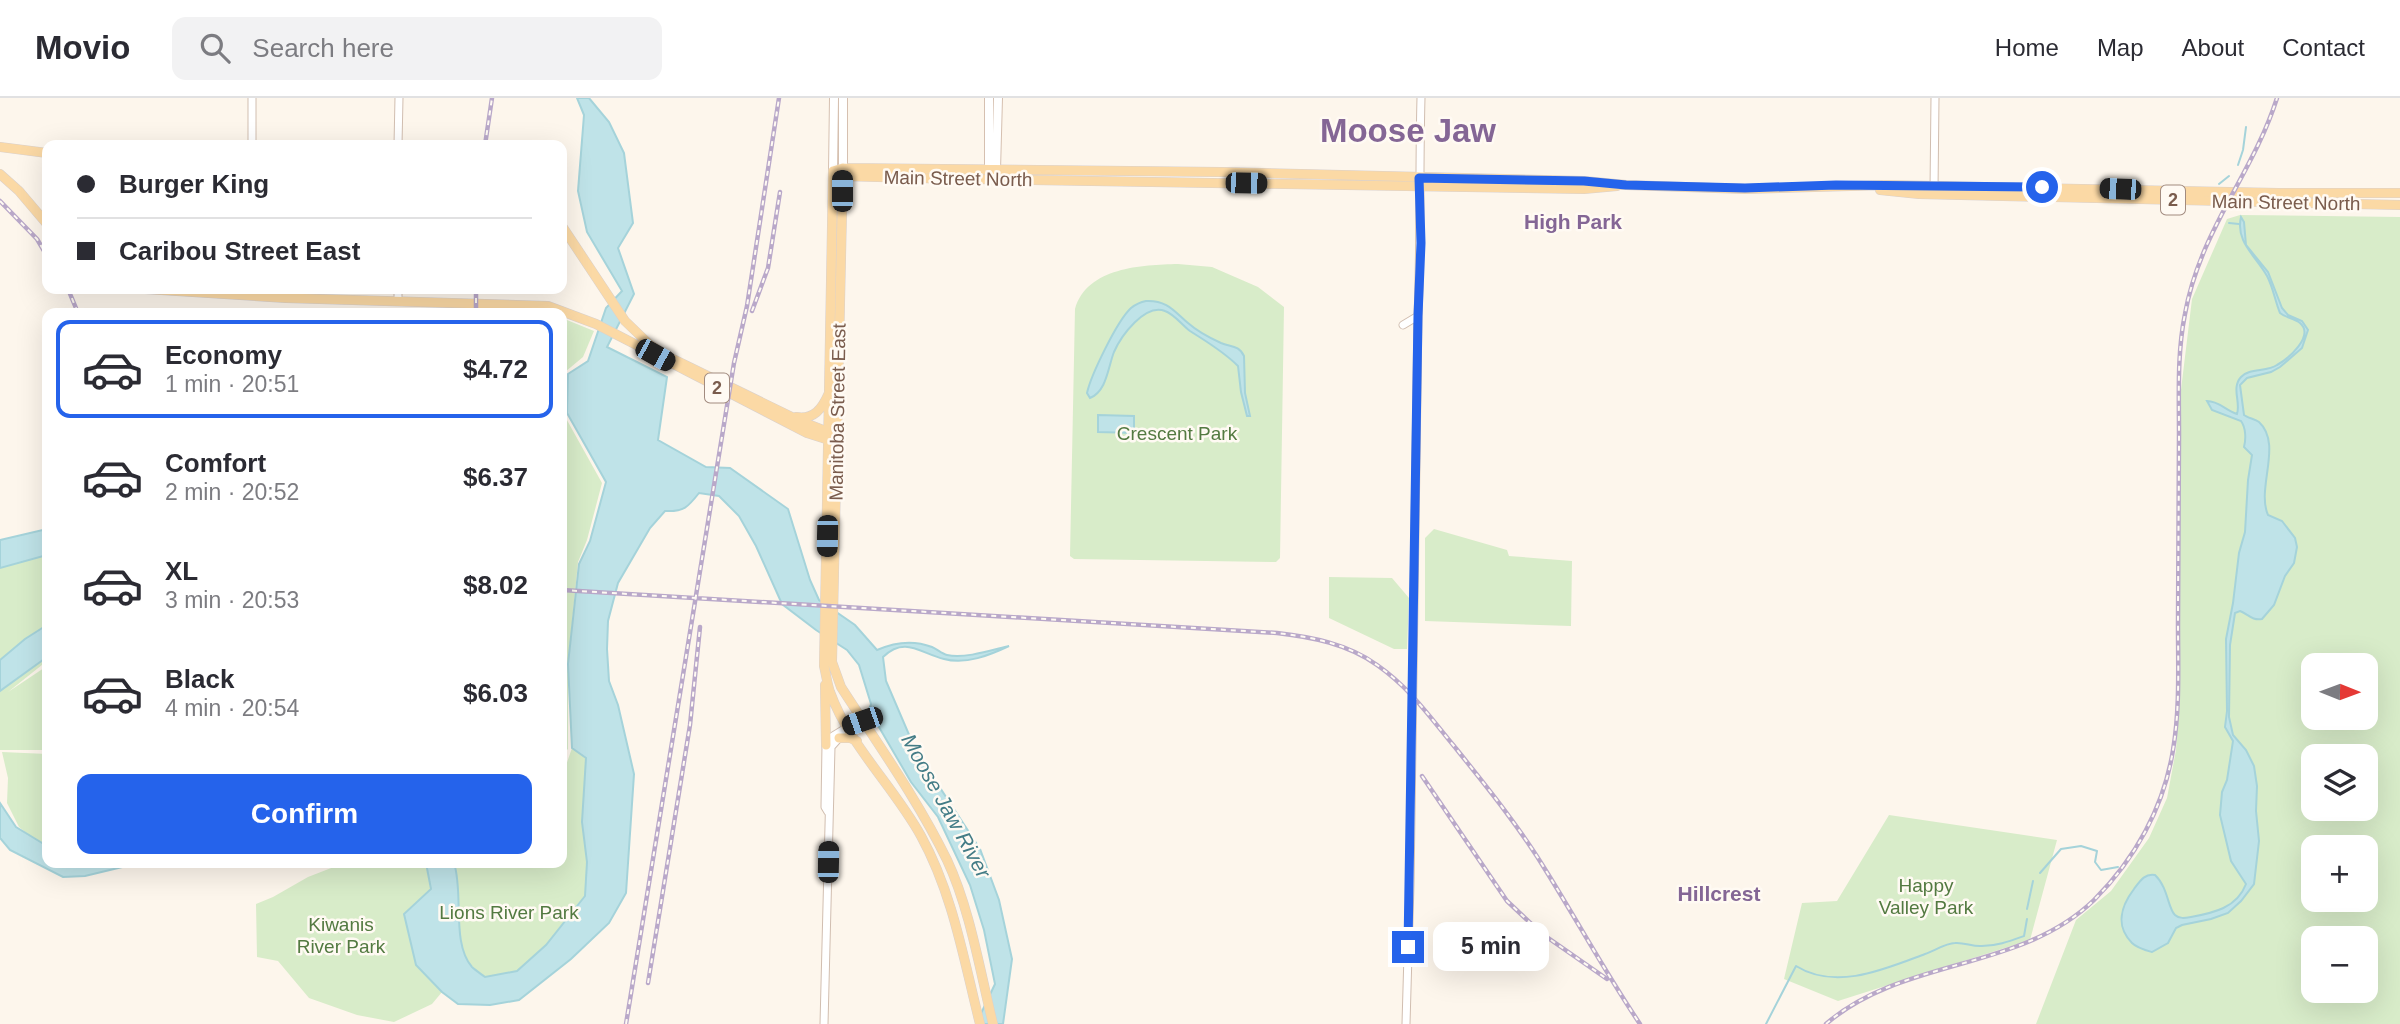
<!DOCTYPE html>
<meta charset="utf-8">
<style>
:root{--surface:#fff;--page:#f2f2f3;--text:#2b2b33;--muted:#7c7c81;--line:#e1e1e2;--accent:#2563eb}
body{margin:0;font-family:Arial,sans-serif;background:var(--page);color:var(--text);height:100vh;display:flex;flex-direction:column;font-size:26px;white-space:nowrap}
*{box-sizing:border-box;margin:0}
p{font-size:23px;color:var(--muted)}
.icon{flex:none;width:38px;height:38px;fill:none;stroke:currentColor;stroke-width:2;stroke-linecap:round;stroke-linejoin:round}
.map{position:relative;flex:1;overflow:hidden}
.sheet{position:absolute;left:42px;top:210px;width:525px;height:560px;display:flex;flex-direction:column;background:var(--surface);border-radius:14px;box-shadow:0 7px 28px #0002}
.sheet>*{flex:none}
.hud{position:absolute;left:42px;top:42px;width:525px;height:154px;border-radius:14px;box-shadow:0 7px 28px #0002;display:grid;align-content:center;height:154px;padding:0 35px;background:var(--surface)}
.needle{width:46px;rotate:91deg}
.buttons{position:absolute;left:2301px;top:555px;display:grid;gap:14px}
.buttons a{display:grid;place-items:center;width:77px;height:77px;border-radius:14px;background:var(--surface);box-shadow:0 7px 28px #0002;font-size:35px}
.end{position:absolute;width:32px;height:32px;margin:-16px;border:9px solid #2563eb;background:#fff;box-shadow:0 0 0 4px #fff}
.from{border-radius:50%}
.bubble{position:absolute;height:49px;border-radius:14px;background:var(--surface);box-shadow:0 7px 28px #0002;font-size:23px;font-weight:700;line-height:49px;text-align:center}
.car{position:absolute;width:21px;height:42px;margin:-21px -10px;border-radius:9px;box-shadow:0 0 5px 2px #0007;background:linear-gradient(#222 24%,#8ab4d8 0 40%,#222 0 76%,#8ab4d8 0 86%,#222 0)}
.hud b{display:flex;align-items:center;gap:24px;height:66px;font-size:26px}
.hud b+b{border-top:2px solid var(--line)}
.hud i{width:18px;height:18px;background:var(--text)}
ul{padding:12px 0 0;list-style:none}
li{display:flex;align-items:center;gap:21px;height:98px;margin:0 14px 10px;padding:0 21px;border:4px solid transparent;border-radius:14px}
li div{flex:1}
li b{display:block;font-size:26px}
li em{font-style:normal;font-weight:700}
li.on{border-color:var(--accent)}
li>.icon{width:63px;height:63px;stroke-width:1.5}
.primary-button{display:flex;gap:14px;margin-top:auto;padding:14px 35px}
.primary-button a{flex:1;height:80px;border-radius:14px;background:var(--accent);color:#fff;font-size:28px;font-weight:700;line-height:80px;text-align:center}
header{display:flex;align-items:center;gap:42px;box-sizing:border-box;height:98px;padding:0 35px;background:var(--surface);border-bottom:2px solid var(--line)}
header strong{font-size:33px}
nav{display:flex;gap:38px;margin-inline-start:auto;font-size:24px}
.search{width:490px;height:63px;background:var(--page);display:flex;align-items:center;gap:18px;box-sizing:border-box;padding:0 24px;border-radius:14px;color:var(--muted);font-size:26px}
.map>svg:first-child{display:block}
.green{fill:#d8ecc9;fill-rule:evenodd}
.water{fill:#bfe3e8;stroke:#a5d3da;stroke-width:2}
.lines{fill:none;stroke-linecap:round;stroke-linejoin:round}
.stream{stroke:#a5d3da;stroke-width:2}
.tertiary-casing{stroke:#d1beb0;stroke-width:9}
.secondary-casing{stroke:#d6c0b0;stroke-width:10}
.primary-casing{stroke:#dad1cd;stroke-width:10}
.tertiary{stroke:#fff;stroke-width:7}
.secondary{stroke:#fff;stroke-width:8}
.primary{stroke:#fbd9a5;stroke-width:9}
.rail-casing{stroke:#b9a8c9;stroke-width:4.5}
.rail{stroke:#fffaf3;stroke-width:2;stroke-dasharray:5;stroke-linecap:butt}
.route{stroke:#2563eb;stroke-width:9}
.labels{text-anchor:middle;stroke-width:5;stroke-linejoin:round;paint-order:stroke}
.shield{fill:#fffaf3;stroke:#a28b7f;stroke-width:2}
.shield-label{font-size:18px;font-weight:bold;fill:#7a5c4d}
.street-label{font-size:19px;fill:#7a5c4d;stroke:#fffaf3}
.park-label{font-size:19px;fill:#537a41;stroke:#fffaf3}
.neighbourhood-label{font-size:21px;font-weight:bold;fill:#846695;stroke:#fffaf3}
.water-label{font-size:21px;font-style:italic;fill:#437c86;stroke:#fffaf3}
.town-label{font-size:33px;font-weight:bold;fill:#846695;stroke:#fffaf3}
</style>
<header>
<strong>Movio</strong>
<div class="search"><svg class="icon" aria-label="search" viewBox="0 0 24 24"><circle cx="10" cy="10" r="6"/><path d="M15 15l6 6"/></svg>Search here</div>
<nav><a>Home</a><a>Map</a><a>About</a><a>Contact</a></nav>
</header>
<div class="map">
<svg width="2400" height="926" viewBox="0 0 2400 926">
<rect width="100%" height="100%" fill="#fdf6ec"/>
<path class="green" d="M 2240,117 L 2400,119 L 2400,926 L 2036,926 L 2076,822 L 2111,793 L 2149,740 L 2167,700 L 2176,652 L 2180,585 L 2180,300 L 2192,201 L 2227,121 ZM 2314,567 L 2366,567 L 2366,620 L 2314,620 ZM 2314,658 L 2366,658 L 2366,710 L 2314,710 ZM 2314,749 L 2366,749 L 2366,802 L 2314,802 ZM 2314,840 L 2366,840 L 2366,892 L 2314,892 Z
M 1178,166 L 1212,169 L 1258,189 L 1284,209 L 1280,460 L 1276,464 L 1074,461 L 1070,458 L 1075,211 C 1087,169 1142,167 1178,166 Z
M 562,220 L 594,233 L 583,259 L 565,274 L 563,315 L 602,385 L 587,442 L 578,464 L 568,565 L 568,651 L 562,657 Z
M 1434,431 L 1507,452 L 1509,458 L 1572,463 L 1571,528 L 1425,523 L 1425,440 Z
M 47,457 L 47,563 L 8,594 L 47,568 L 47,652 L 0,652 L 0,470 Z
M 1329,479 L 1392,480 L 1409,500 L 1407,551 L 1394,551 L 1329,520 Z
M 572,650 L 586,660 L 582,724 L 587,764 L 585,798 L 546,847 L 517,874 L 485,879 C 481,876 475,872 472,868 C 451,844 464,795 454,765 L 562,765 L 562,679 Z
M 2,654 L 47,656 L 47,748 L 35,742 L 19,729 L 7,705 L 8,680 Z
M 1889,717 L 2057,742 L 2030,842 L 1838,903 L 1784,881 L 1802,805 L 1837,803 Z
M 344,765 L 426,765 L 431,791 L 416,867 L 442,894 L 432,906 L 394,924 L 357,917 L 309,900 L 278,863 L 257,859 L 256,806 L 273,799 L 308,779 Z"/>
<path class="water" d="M 577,0 L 589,0 L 609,24 L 624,55 L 633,125 L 618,150 L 634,196 L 607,249 L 667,279 L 658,342 L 706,369 L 730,370 L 788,411 L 810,482 L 819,502 L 855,527 L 877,552 C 895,544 914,542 932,549 C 937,551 942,556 947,557 C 965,561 992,552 1009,548 C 990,557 966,567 944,561 C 920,555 905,538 883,559 L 886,583 L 916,653 L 980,751 L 999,802 L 1012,861 L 1003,926 L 976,926 L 995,886 L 984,832 L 970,787 L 938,719 L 911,684 L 869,612 L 871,606 L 859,567 L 847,552 L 816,532 L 782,506 L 756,448 L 739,418 L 719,398 L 699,395 C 688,409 684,414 665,413 L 650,430 L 618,485 L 608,523 L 607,551 L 609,583 L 618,607 L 634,676 L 626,795 L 609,825 L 571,861 L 519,902 L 490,907 L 458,906 L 442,894 L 416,867 L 404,816 L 431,791 L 426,765 L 454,765 C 464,795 451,845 472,869 C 475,872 481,876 485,879 L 517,873 L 546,847 L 585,798 L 587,764 L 582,724 L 586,660 L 572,650 L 568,566 L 579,466 L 590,443 L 606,384 L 567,315 L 568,276 L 588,263 L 606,210 L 622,193 L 587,134 L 578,93 L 584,17 Z
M 2241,119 L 2244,124 L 2246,147 L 2268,174 L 2282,210 L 2288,217 L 2302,223 L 2308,232 L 2302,250 L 2280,269 L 2271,274 L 2247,280 L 2240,287 L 2244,317 C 2248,320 2255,321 2259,324 C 2283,346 2256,390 2268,417 L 2282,423 L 2295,440 L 2297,449 L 2294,465 L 2285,478 L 2274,507 L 2262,521 C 2252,523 2248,516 2240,513 L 2235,515 L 2230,547 L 2229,619 L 2233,637 L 2246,652 L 2254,668 L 2257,688 L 2256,713 L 2259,743 L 2254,786 L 2241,803 L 2228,815 L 2211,821 L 2182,827 L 2176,830 L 2168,845 L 2152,854 C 2145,852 2137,850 2132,845 C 2115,828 2121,808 2134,791 C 2140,783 2145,775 2155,777 C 2168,789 2168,811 2175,817 C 2179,821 2185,820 2191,819 C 2213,815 2237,810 2246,786 L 2231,763 L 2220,717 L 2222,694 L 2227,682 L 2233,643 L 2225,629 L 2227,613 L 2226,541 L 2233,505 L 2239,455 L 2245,434 L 2248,382 L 2252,357 L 2244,349 C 2246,341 2246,330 2241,323 L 2212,312 L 2207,303 C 2219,303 2225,312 2237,316 C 2241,304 2231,290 2241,279 C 2249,270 2267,274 2277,267 C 2288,261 2315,238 2300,225 C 2294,220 2286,220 2280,215 C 2275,203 2273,189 2267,178 C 2256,158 2235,144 2241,119 Z
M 1146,203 C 1167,202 1174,213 1188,225 C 1197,233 1210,240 1221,245 C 1231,249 1239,247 1244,258 L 1245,295 L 1250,318 L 1247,318 L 1241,294 L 1238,268 C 1223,253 1207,244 1190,233 C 1182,227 1174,216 1165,213 C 1145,205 1121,238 1114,254 C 1108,269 1107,293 1090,300 L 1087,295 C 1091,277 1117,223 1131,210 C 1136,206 1141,204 1146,203 Z
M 1098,317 L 1134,318 L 1134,335 L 1098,334 Z
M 47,431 L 47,457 L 0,470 L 0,442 Z
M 47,527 L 47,559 L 0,593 L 0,562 L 25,541 Z
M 0,705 L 16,729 L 47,748 L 47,765 L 139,765 L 85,778 L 63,779 L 10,752 L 0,740 Z"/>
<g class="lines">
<path class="stream" d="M 2238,67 L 2243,52 L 2246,29
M 2219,86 L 2229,78
M 2229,125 L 2239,126
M 2040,775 L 2061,751 L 2081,748 L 2097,753 L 2095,764 L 2101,772 L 2118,769
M 2027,811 L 2033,783
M 1766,926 L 1796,868 C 1836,893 1885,871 1925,856 C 1934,853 1946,845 1955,845 C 1964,844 1973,849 1982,848 C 1997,848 2010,843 2024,838 L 2027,821"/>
<g class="tertiary-casing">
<path id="tertiary" d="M 252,47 L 252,0
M 398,47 L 399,0
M 1934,92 L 1935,0
M 398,202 L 398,191
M 1403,227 L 1418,218
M 828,714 L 825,709 L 826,647 L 833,638 L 851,627
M 824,926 L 831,649 L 839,640 L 862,623
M 1406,926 L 1410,786 L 1418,218 C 1421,145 1419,73 1421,0"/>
</g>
<g class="secondary-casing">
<path id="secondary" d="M 843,70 L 843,0
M 833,73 L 834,0
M 989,75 L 989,0
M 995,75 L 996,72 L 998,0"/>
</g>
<g class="primary-casing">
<path id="primary" d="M 0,49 L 47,55
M 843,70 L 832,564 L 841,589 C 877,645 918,702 947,762 C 970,811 980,873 993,926
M 833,73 L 843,70 L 1221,74 L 1584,83 L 1626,87 L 1745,91 L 1887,87 L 2279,95 L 2400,95
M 833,73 L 824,568 C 826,576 827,585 830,594 C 849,647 894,689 921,738 C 953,796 964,863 980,926
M 0,76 L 19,93 L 47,126
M 838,76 L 842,78 L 913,80 L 1584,91 L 1617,88
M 1880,92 L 1919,96 L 2400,107
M 562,128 L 625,223 L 649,246 L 673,261 L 800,323 L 833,336
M 145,191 L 286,200 L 548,208 L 596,226 L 807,335 L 829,342 L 832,341
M 796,319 C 814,322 822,311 829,295
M 825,587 L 826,647
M 839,640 L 850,640 L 857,643"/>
</g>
<use href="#tertiary" class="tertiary"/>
<use href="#secondary" class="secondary"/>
<use href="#primary" class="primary"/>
<g class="rail-casing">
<path id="rail" d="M 485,47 L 492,0
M 0,103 L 37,141 L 47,158
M 68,191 L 78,215
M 752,213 L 768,170 L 780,94
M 476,215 L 476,191
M 562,492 L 1277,535 C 1312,539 1348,546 1377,567 C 1410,590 1429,618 1454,648 C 1487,689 1521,731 1548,776 C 1579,826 1607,877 1640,926
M 1422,678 L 1507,803 L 1541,835 L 1607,881
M 648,885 L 690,627 L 700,529
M 626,926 L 734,265 L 747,208 L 779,0
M 1826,926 C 1903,859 2020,874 2094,802 C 2135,761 2164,709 2173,652 C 2180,611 2178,567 2178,526 C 2178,463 2179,399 2179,336 C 2179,296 2177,255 2185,216 C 2200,132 2253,76 2277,0"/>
</g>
<use href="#rail" class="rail"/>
</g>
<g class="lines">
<path class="route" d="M 1408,849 L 1418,218 L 1421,145 L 1419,80 L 1584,83 L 1626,87 L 1745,90 L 1836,87 L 2042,89"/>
</g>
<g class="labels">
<g class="shield">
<rect x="2161" y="87.5" width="24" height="29" rx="5"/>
<rect x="705" y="275.5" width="24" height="29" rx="5"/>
</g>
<g class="shield-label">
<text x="2173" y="108">2</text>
<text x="717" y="296">2</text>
</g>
<g class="street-label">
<text transform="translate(958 80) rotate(1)" y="7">Main Street North</text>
<text transform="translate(2286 104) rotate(1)" y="7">Main Street North</text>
<text transform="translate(837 314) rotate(-89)" y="7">Manitoba Street East</text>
</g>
<g class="park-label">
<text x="1177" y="342">Crescent Park</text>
<text x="1926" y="794">Happy<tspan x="1926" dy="22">Valley Park</tspan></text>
<text x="509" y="821">Lions River Park</text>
<text x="341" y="833">Kiwanis<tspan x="341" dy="22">River Park</tspan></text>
</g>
<g class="neighbourhood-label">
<text x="1573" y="131">High Park</text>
<text x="1719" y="803">Hillcrest</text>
</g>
<g class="water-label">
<text transform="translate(946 708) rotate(61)" y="7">Moose Jaw River</text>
</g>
<g class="town-label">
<text x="1408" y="44">Moose Jaw</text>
</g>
</g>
</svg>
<div class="buttons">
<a><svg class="needle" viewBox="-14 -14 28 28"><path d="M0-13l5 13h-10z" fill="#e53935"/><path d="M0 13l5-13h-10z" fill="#7c7c81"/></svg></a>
<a><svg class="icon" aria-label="layers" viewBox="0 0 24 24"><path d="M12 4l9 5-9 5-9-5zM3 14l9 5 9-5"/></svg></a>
<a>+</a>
<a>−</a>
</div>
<i class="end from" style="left:2042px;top:89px"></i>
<i class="end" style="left:1408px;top:849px"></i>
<div class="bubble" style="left:1433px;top:824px;width:116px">5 min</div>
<i class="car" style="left:1246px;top:85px;rotate:91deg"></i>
<i class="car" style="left:2120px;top:91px;rotate:272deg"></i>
<i class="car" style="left:842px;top:93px;rotate:0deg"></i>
<i class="car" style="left:655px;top:257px;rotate:119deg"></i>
<i class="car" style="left:827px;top:438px;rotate:181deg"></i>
<i class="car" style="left:862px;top:623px;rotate:251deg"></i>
<i class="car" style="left:828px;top:764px;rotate:1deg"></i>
<div class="hud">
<b><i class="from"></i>Burger King</b>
<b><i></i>Caribou Street East</b>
</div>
<section class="sheet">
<ul>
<li class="on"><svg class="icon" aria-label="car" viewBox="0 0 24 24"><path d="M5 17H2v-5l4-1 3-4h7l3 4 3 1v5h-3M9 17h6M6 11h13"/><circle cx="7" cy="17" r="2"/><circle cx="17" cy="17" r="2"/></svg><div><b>Economy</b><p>1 min · 20:51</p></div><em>$4.72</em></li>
<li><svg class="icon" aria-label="car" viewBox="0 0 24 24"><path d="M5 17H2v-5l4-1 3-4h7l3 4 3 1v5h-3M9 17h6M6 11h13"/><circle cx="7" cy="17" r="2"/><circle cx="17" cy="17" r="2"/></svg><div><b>Comfort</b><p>2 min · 20:52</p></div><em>$6.37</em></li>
<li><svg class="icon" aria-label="car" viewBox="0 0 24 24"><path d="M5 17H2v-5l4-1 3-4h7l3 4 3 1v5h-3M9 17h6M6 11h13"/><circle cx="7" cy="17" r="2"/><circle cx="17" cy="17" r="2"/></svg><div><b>XL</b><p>3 min · 20:53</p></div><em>$8.02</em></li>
<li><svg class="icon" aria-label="car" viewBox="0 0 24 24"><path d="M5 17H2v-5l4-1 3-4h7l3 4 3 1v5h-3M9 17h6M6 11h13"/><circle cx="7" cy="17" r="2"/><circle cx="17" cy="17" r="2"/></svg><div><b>Black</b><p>4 min · 20:54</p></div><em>$6.03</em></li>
</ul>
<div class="primary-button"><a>Confirm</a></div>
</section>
</div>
